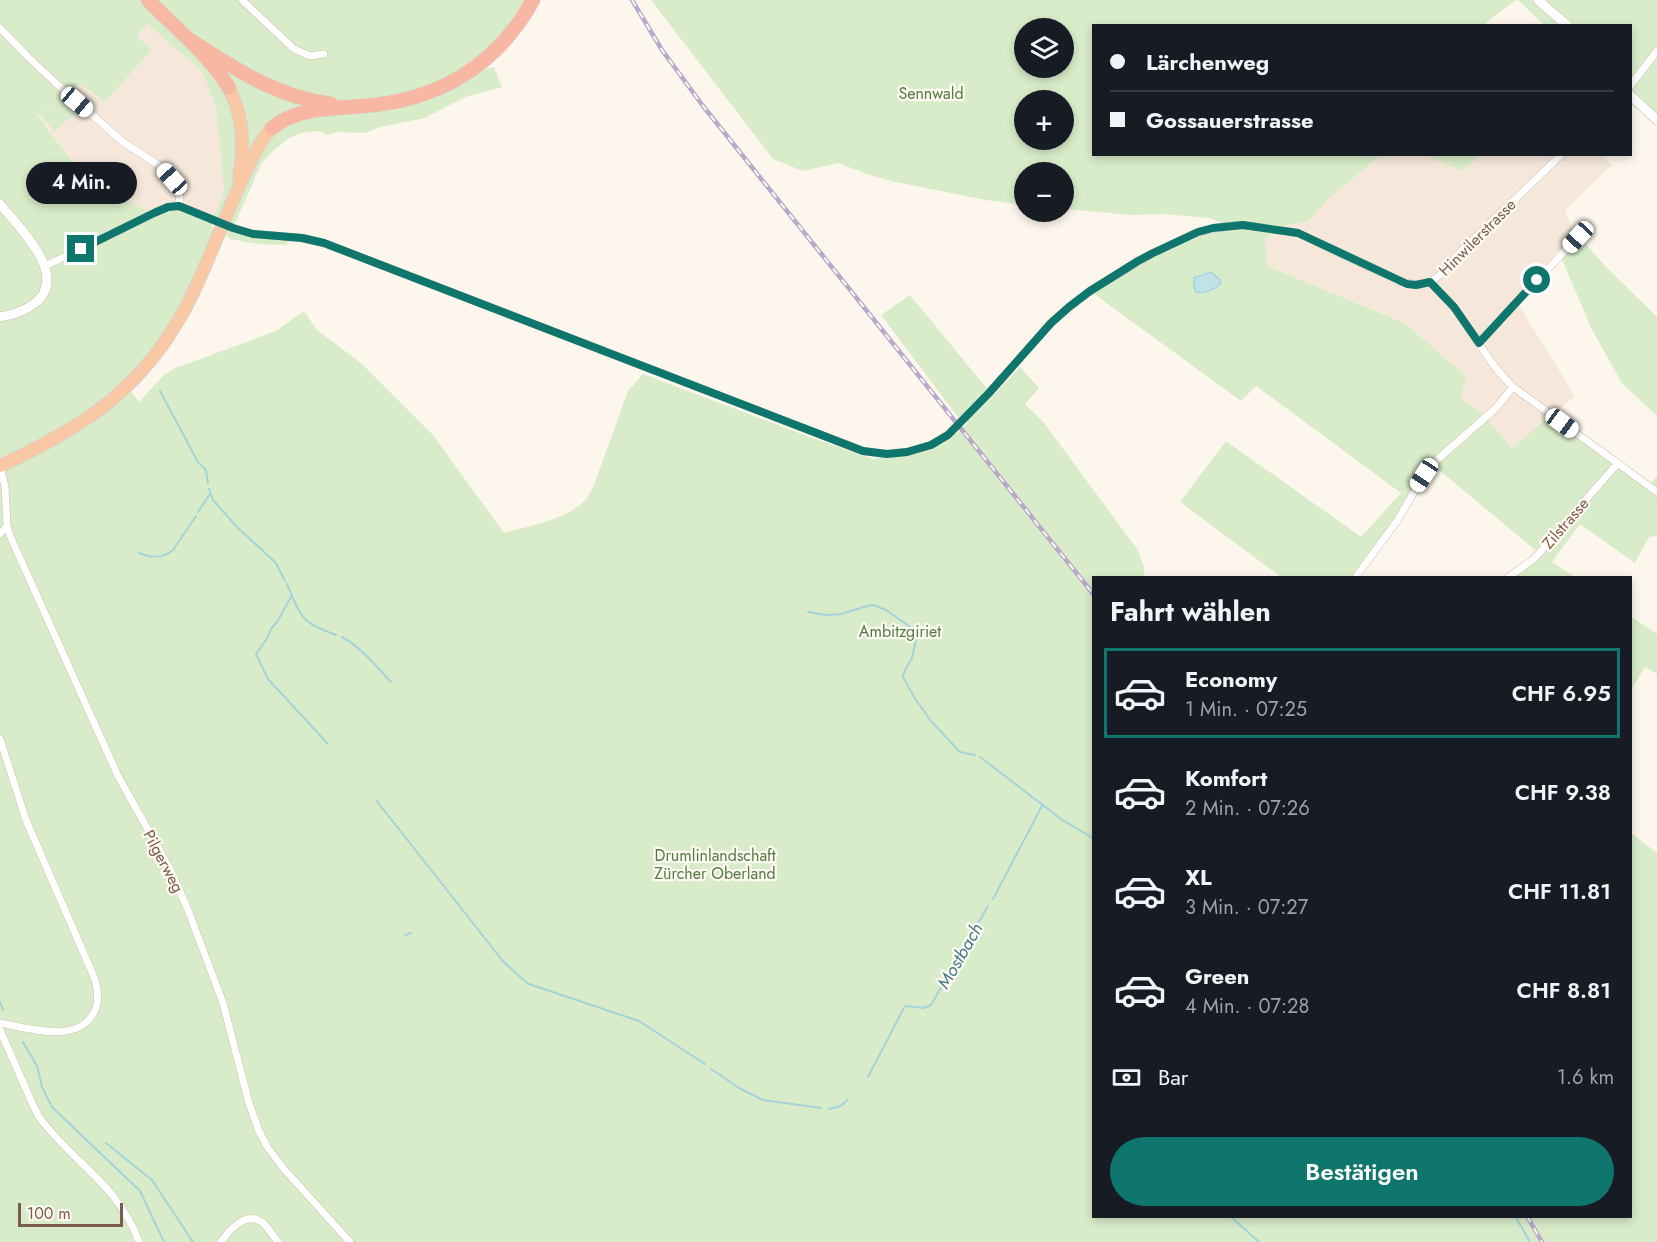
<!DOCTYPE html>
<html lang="de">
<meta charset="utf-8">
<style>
:root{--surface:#171b24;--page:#242831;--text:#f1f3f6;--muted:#9ea1a6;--line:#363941;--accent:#0f766e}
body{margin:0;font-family:Jost,sans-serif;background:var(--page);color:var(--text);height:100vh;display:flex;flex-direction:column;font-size:22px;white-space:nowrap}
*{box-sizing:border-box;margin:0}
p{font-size:20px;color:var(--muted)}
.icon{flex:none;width:33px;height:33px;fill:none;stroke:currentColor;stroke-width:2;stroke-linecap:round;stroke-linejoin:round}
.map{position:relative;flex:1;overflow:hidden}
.panel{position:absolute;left:1092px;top:576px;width:540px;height:642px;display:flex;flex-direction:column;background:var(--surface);border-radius:0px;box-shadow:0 3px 9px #0003}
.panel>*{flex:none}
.top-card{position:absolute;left:1092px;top:24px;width:540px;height:132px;border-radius:0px;box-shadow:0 3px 9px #0003;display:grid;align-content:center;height:132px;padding:0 18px;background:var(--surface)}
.tools{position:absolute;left:1014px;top:18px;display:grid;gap:12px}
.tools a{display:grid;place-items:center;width:60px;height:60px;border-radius:50%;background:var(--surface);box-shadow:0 3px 9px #0003;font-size:30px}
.scale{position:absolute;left:18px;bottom:15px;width:105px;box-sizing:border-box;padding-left:6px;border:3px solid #7a5c4d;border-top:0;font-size:16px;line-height:21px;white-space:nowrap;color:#7a5c4d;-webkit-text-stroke:4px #fffaf3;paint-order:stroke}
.end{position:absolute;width:27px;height:27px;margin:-14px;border:8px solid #0f766e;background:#fff;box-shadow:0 0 0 3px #fff}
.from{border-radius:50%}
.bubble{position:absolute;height:42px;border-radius:21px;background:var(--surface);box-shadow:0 3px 9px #0003;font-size:20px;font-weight:600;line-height:42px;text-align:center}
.car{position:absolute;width:18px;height:36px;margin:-18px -9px;border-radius:8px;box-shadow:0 0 4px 2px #0007;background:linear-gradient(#fff 24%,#345 0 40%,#fff 0 76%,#345 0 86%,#fff 0)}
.top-card b{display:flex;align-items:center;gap:21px;height:57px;font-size:22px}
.top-card b+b{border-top:2px solid var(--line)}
.top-card i{width:15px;height:15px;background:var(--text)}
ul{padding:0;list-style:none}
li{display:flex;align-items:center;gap:18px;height:90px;margin:0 12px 9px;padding:0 6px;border:3px solid transparent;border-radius:0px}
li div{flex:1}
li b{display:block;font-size:22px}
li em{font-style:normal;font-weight:600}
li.current{border-color:var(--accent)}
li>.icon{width:54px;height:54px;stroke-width:1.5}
h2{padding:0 18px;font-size:27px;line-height:72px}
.pay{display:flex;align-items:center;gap:15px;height:66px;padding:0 18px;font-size:22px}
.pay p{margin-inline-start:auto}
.button{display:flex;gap:12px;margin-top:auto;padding:12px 18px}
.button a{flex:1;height:69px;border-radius:36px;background:var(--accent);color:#fff;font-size:24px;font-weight:600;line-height:69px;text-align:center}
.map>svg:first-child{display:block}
.residential{fill:#f5e8da}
.green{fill:#d8ecc9;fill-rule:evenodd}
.water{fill:#bfe3e8;stroke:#a5d3da;stroke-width:1.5}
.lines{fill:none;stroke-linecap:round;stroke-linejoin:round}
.stream{stroke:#a5d3da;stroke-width:2}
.minor-casing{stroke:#d1beb0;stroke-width:8}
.tertiary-casing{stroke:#d1beb0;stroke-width:10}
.trunk-casing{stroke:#dad1cd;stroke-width:14}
.motorway-casing{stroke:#dad1cd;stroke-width:15}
.minor{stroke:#fff;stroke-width:7}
.tertiary{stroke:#fff;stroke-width:9}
.trunk{stroke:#f9c8a4;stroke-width:12}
.motorway{stroke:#f7b7a3;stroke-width:14}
.rail-casing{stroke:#b9a8c9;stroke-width:4.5}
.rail{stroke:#fffaf3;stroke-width:2;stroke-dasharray:7;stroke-linecap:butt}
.minor-bridge-casing{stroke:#d1beb0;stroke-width:8;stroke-linecap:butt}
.minor-bridge{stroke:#fff;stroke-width:7}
.route{stroke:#0f766e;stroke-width:8}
.labels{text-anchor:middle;stroke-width:4.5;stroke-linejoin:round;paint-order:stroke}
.park-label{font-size:16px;fill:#537a41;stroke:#fffaf3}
.street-label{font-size:16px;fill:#7a5c4d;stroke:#fffaf3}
.water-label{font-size:18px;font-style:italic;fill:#437c86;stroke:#fffaf3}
</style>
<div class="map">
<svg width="1657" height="1242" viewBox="0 0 1657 1242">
<rect width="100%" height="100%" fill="#fdf6ec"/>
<path class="residential" d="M 147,24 L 201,70 L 216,105 L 224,192 L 212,221 L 154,213 L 103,191 L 85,179 L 38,114 L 82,84 L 105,102 L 152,50 L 137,36 Z
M 1476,154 L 1554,154 L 1556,157 L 1559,154 L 1602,155 L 1612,165 L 1565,210 L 1571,227 L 1558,250 L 1518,304 L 1575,396 L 1512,448 L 1482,413 L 1461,397 L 1466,376 L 1406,323 L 1267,266 L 1265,239 L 1282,226 L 1308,221 L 1333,195 L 1381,155 L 1425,155 L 1462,171 L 1476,157 Z"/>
<path class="green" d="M 0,0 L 526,0 L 504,32 L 484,53 L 456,75 L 494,67 L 502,87 L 465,97 L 425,118 L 380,127 L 365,133 L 338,132 L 328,135 L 318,131 L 302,133 L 289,138 L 274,150 L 261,164 L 233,228 L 293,237 L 286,245 L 257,244 L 230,239 L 212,222 L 213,233 L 196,288 L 127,386 L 139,402 L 163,376 L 173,369 L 276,331 L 304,311 L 317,330 L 361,363 L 433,435 L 504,533 C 528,526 571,519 587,498 C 590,494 592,489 594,485 L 628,391 L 643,374 L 807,436 L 873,459 L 918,453 L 945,443 L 954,436 L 953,431 L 956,434 L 968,423 L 957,416 L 881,315 L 910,295 L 993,396 L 1020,367 L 1039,388 L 1025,404 L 1044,423 L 1137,549 L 1144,567 L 1144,577 L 1094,578 L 1094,1216 L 1630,1216 L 1631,833 L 1657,853 L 1657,1242 L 0,1242 ZM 147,24 L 201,70 L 216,105 L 224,192 L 212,221 L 179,206 L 154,213 L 103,191 L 85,179 L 38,115 L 81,84 L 105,102 L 152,50 L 137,36 Z
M 651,0 L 1516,0 L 1483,25 L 1094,26 L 1094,154 L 1381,155 L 1333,195 L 1308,221 L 1282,226 L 1265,239 L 1267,266 L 1405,323 L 1466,376 L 1461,398 L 1482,413 L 1512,448 L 1551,415 L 1649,485 L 1657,476 L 1657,536 L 1649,537 L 1635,563 L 1580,524 L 1552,562 L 1575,577 L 1513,577 L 1541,555 L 1433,465 L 1356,577 L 1281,577 L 1180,502 L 1226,441 L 1361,537 L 1401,493 L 1256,386 L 1241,401 L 1090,291 L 1198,232 L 1227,225 L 1210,218 L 1163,214 L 1131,215 L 1064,209 L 1064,172 L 1024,172 L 1024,205 L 986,200 L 891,181 L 870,175 L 838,163 L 803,171 L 773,159 ZM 1024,28 L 1064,28 L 1064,68 L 1024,68 ZM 1024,100 L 1064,100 L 1064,140 L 1024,140 ZM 1211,272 L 1220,280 L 1220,285 C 1212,290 1205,294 1196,292 L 1194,279 L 1200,275 Z
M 1518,0 L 1657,0 L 1657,124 L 1631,104 L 1630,26 L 1544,25 Z
M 65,97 L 79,111 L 54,131 L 40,114 Z
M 1425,155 L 1476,155 L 1477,157 L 1462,171 Z
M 1571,227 L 1605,266 L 1657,317 L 1657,416 L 1622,383 L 1591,328 L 1558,250 Z
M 1630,616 L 1657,634 L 1657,674 L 1645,667 L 1631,690 Z"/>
<path class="water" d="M 1211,272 L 1220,280 L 1221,284 C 1213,290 1205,294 1196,292 L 1194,288 L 1194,278 Z"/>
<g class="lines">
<path class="stream" d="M 160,391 L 198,462 L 206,470 L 208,483
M 209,489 L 213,500 L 237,527 L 276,563 L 285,581
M 198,512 L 210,494
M 139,553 C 151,558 162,559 173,550 L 196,516
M 287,584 C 302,618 300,622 336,635
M 292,595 L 277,622 L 271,629 L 268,637 L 256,654 L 268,679 L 328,744
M 808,612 L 827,615 L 841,614 L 867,606 L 874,605 L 886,610 L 909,626 L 914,632 L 916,640 L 912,658 L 904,672 L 903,677 L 914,697 L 931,721 L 960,752 L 975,755
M 342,637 C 361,647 376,666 391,682
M 980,757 L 1061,819 L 1094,839
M 376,800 L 502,960 L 521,978 L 529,984 L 639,1021 L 705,1064
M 993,899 L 1043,804
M 405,935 L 411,933
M 0,1002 L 3,1010
M 23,1042 L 37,1066 L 42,1087 L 52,1107 L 140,1191 L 164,1242
M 711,1069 L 739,1088 L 763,1100 L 821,1108
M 868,1077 L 905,1006 L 924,1008 L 931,1005 L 988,906
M 829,1109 L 841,1106 L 847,1100
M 106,1143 L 152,1180 L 193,1242
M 1230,1216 L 1259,1242
M 1515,1216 L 1530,1242"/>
<g class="minor-casing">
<path id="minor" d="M 242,0 L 294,49 L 310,56 L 324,54
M 0,28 L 28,57 L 59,86 L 123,142 L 160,166 L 180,188 L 179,206
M 1630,86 L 1657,51
M 233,228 L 253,234 L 302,238 L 324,243 L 863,451 L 887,454 L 907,452 L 931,445 L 948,434 L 989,393 L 1051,323 L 1069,307 L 1090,291 L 1153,253 L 1198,232 L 1228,226 L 1243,225 L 1298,233 L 1398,281 L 1416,285 L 1430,282 L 1440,275 L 1459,253 L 1562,154
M 45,266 L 168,207 L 179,206 L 202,215
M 1430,282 C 1438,292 1448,300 1456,310 C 1475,336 1490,365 1513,387 L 1657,492
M 1478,343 L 1578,237
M 0,466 L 5,487 L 7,526 L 11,538 L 118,776 L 171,871 L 188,910 L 223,1003 L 249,1103 L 259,1131 L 268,1148 L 284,1169 L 350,1242
M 0,534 L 7,526
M 1355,578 L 1397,521 L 1424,475 L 1438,459 L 1496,408 L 1513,387
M 1507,578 L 1534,559 L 1618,463
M 0,739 L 26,820 L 94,977 C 98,989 100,1003 93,1014 C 76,1044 27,1028 0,1023
M 0,1030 L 33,1105 L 39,1117 C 73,1163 118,1184 139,1242
M 221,1242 C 229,1230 246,1211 262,1222 C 268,1227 273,1236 278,1242"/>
</g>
<g class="tertiary-casing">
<path id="tertiary" d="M 1538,0 L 1568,26
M 1630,95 L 1657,120
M 0,204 C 19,227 70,276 35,303 C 25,311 12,315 0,317"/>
</g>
<g class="trunk-casing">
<path id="trunk" d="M 229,88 C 243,116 245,147 239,177
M 0,466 C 75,431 135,395 178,321 C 194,295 205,266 217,238 C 227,214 237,190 248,167 C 255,153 261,139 272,128"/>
</g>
<g class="motorway-casing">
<path id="motorway" d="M 148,0 C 176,29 208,53 229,88
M 190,40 C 237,70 274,96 331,104
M 272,128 C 297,107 332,109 363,106 C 437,101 497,66 533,0"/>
</g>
<use href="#minor" class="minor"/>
<use href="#tertiary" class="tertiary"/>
<use href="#trunk" class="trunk"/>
<use href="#motorway" class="motorway"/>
<g class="rail-casing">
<path id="rail" d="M 632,0 L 662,50 L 703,106 L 1094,595
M 1527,1216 L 1542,1242"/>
</g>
<use href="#rail" class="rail"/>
<g class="minor-bridge-casing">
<path id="minor-bridge" d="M 202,215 L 233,228"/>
</g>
<use href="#minor-bridge" class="minor-bridge"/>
</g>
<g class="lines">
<path class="route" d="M 81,249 L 154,213 L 168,207 L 179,206 L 233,228 L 253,234 L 302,238 L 324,243 L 863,451 L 887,454 L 907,452 L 931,445 L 948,435 L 989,393 L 1051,323 L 1069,307 L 1090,291 L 1138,261 L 1153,253 L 1198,232 L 1213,228 L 1243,225 L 1298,233 L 1407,284 L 1416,285 L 1430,282 L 1454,307 L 1479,343 L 1537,280"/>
</g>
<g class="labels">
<g class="park-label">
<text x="931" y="99">Sennwald</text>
<text x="900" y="637">Ambitzgiriet</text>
<text x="715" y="861">Drumlinlandschaft<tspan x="715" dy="18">Zürcher Oberland</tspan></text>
</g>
<g class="street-label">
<text transform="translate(1477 237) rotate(-45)" y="6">Hinwilerstrasse</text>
<text transform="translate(1565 523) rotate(-49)" y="6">Zilstrasse</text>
<text transform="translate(164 861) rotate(62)" y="6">Pilgerweg</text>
</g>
<g class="water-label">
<text transform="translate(960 956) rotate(-60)" y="6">Mostbach</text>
</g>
</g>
</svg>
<div class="tools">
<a><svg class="icon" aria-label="layers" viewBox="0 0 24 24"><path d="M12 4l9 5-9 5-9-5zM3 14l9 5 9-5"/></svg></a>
<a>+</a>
<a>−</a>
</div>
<div class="scale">100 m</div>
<i class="end from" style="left:1537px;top:280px"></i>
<i class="end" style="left:81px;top:249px"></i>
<div class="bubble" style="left:26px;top:162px;width:111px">4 Min.</div>
<i class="car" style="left:77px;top:102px;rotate:130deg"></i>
<i class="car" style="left:172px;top:179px;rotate:318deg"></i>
<i class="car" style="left:1578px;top:237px;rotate:223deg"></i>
<i class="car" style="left:1562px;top:423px;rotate:126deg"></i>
<i class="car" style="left:1424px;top:475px;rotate:213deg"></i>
<div class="top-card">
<b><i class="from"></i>Lärchenweg</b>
<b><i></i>Gossauerstrasse</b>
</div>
<section class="panel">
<h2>Fahrt wählen</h2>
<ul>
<li class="current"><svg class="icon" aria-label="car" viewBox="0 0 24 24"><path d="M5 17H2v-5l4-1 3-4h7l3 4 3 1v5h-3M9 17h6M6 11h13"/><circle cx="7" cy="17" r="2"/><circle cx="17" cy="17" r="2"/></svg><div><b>Economy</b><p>1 Min. · 07:25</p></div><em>CHF 6.95</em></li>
<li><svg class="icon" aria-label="car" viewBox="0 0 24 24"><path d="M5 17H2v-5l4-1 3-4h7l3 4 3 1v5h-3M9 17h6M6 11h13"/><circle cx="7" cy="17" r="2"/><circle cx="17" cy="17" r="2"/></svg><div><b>Komfort</b><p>2 Min. · 07:26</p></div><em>CHF 9.38</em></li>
<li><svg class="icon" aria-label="car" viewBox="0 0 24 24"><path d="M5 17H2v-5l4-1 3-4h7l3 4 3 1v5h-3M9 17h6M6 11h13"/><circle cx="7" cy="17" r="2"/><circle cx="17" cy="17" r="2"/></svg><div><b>XL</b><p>3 Min. · 07:27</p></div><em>CHF 11.81</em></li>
<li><svg class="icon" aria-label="car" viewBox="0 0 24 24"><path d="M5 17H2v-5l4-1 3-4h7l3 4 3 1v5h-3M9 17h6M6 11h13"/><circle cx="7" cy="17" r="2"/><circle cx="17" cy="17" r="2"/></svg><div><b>Green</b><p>4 Min. · 07:28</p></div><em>CHF 8.81</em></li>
</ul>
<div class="pay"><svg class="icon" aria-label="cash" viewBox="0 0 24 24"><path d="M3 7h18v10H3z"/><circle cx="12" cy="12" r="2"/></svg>Bar<p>1.6 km</p></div>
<div class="button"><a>Bestätigen</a></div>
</section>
</div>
